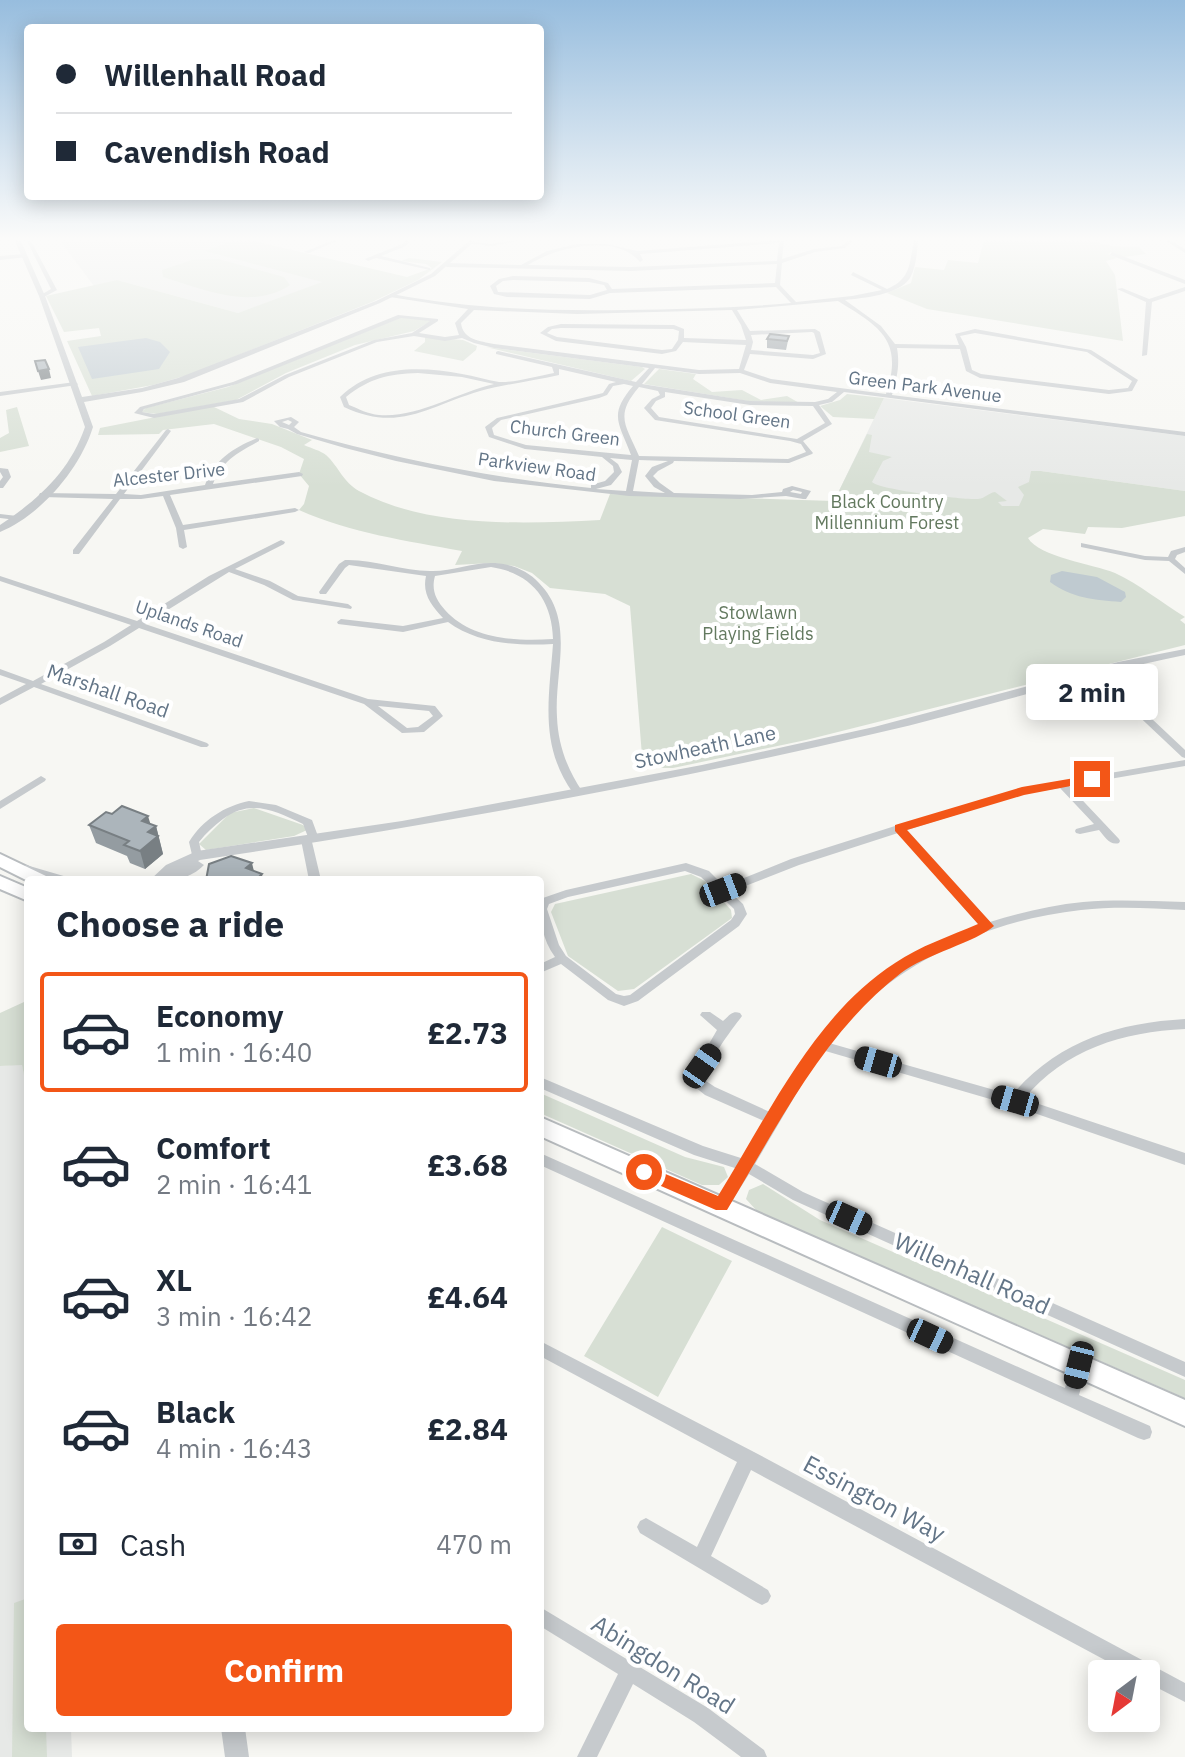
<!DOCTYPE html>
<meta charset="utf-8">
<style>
:root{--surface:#fff;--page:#f6f6f7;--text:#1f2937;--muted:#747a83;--line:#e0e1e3;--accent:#f35617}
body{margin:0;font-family:"IBM Plex Sans",sans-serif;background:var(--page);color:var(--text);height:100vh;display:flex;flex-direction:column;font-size:30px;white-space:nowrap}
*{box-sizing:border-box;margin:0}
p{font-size:26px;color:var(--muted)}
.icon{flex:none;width:44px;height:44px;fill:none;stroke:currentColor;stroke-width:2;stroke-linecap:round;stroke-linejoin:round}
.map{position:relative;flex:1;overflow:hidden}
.drawer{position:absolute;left:24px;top:876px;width:520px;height:856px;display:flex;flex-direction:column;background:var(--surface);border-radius:8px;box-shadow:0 4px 20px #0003}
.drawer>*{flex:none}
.top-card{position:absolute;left:24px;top:24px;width:520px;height:176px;border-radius:8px;box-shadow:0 4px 20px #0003;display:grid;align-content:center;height:176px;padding:0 32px;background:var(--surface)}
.needle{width:52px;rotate:212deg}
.buttons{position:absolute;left:1088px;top:1660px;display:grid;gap:16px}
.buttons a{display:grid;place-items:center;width:72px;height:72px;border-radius:8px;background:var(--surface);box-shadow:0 4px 20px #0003;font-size:40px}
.end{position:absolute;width:36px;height:36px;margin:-18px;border:10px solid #f35617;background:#fff;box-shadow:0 0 0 4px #fff}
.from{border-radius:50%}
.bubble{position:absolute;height:56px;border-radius:8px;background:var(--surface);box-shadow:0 4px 20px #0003;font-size:26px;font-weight:700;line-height:56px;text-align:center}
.car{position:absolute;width:24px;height:48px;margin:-24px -12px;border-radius:10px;box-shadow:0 0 6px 2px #0007;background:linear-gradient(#222 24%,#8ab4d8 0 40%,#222 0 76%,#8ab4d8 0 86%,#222 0)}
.top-card b{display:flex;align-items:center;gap:28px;height:76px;font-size:30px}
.top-card b+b{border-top:2px solid var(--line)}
.top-card i{width:20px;height:20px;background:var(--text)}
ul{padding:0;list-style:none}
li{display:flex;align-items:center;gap:24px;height:120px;margin:0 16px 12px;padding:0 16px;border:4px solid transparent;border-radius:8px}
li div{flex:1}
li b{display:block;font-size:30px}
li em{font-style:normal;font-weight:700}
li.selected{border-color:var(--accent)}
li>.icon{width:72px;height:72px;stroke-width:1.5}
h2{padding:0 32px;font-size:36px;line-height:96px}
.pay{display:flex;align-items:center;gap:20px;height:88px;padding:0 32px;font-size:30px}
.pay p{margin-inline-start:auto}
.cta{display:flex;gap:16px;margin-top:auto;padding:16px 32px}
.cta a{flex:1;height:92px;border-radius:8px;background:var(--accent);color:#fff;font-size:32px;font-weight:700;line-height:92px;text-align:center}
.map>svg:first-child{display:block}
.built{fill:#e7e9e7}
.green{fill:#d7dfd4}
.water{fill:#bfcad0}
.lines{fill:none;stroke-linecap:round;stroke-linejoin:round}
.trunk-casing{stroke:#b8bcbf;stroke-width:4}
.minor{fill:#c6cacd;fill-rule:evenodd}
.tertiary{fill:#c6cacd;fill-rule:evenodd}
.trunk{fill:#fff;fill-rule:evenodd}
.wall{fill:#949ca1}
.shaded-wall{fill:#787f83}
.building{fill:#acb5bb;stroke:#787f83;stroke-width:2}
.route{fill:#f35617}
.labels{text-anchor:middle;stroke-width:8;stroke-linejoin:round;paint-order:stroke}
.far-street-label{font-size:18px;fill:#637587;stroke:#fff}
.far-park-label{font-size:18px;fill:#63795f;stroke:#fff}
.street-label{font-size:20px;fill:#637587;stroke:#fff}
.near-street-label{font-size:24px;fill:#637587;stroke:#fff}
</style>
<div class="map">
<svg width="1185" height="1757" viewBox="0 0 1185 1757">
<rect width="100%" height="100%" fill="#f7f7f3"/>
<path class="built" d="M 60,241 L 234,241 L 323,282 L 238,313 L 117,280 L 94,286 Z
M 884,398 L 1185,436 L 1185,491 L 1041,471 L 1034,510 L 834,501 Z
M 22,1064 L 28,1095 L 28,1728 L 71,1728 L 72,1757 L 0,1757 L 0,1066 Z"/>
<path class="green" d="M 232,241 L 254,241 L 407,277 L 432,268 L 426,264 L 401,261 L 409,258 L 442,262 L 418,280 L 372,302 L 188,375 L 153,385 L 92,396 L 67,341 L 101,336 L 99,328 L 64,332 L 46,296 L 117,280 L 238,313 L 322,282 L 205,251 Z
M 984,241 L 1090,241 L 1112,246 L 1139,247 L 1146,254 L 1124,257 L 1111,252 L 1108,254 L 1117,258 L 1106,261 L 1115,275 L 1123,341 L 927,309 L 887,293 L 911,283 L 915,267 L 944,270 L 948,260 L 978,263 Z
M 218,259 L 284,277 L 290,285 C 251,311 203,289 163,277 L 162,270 L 192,260 Z
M 405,316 L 431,321 L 414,331 L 355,345 L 286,373 L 236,400 L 157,414 L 141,412 L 146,408 L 228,387 Z
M 425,337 L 463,340 L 477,346 L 476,350 L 463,361 L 414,351 L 425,342 Z
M 486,347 L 642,367 L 645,369 L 631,381 Z
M 659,369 L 696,374 L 693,379 L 712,392 L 742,390 L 761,400 L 787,396 L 801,404 L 748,401 L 644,384 Z
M 847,394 L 884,398 L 874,419 L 833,417 L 820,406 L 840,400 Z
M 212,406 L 239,419 L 272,424 L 312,440 L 304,445 C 311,448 321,451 326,455 C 339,467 343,482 359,491 C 427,528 523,524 600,520 L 610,494 L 834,501 L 867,434 L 872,435 L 869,452 L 892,457 L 883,461 L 872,482 C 880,490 964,500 978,499 C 986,498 988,493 995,492 L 1007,501 L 998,502 L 1002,506 L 1019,506 L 1024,495 L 1018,487 L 1029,482 L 1031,471 L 1041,471 L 1185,491 L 1185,516 L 1122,528 L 1088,527 L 1085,534 L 1043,529 L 1028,538 C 1039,557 1093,564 1115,573 C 1139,584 1162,603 1185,617 L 1180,620 L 1185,624 L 1185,645 L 806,740 L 673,768 L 643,768 L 630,606 L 605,594 L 550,588 L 532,573 L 514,566 L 492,563 L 455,565 L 462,551 C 407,541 351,533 299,510 L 304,504 L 309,486 L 299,474 L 304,459 L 281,447 L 214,424 L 163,430 L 159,434 L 98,435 L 100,428 Z
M 17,407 L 29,446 L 0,452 L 0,438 L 9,433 L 6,410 Z
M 254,808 L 303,825 L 307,830 L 294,836 L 206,850 L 199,844 L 230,813 Z
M 691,874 L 705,881 L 731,910 L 732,918 L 634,989 L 618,991 L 568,956 L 551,912 L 555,904 Z
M 24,1002 L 28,1007 L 28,1095 L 22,1065 L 0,1066 L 0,1013 Z
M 540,1093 L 685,1157 L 724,1167 L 728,1177 L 719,1185 L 702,1185 L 540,1113 Z
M 763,1184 L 820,1220 L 1185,1380 L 1185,1398 L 757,1211 L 746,1199 L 749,1190 Z
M 662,1227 L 732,1261 L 658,1397 L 584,1356 Z
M 28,1598 L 28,1728 L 46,1728 L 47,1757 L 12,1757 L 14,1603 Z"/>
<path class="water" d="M 146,338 L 160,342 L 170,352 L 159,369 L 92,379 L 78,347 Z
M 1062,571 L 1097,577 L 1125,592 L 1126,597 L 1121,602 C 1095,600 1071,598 1050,582 L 1051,575 Z"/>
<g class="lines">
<g class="trunk-casing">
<path id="trunk" d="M 0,854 L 46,876 L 49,880 L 28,881 L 0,867 Z
M 0,876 L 28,888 L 28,901 L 0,889 Z
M 540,1117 L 1185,1400 L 1185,1426 L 540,1136 Z"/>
</g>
<path class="minor" d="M 27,241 L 31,241 L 57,290 L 44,297 L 39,296 L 51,289 Z
M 331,241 L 337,241 L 309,253 L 304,252 Z
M 405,241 L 409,241 L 406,246 L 381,256 L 430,268 L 430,270 L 376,258 L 368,261 L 365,259 L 402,244 Z
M 509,241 L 518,241 L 491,246 L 468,243 L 470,242 L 491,244 Z
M 768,241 L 784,241 L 782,259 L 814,249 L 842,246 L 847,241 L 852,241 L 845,248 L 815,252 L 782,263 L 780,285 L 796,302 L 852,296 L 882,290 L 851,275 L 853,272 L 887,289 C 911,279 909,264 914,241 L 918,241 C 917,253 916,267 910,278 C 899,295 863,298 845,300 L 881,326 L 895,344 L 959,345 L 955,334 L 975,329 L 1091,350 L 1138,380 L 1132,391 L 1109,394 L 980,378 L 966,371 L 960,349 L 897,348 C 900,365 897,378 892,395 L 1185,432 L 1185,436 L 844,392 L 832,402 L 819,405 L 832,424 L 803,441 L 813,453 L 812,454 L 789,463 L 674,461 L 673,463 L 658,471 L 653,476 L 660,483 L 674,493 L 752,495 L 782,492 L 783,489 L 792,486 L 811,491 L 806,499 L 803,499 L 786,496 L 740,499 L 629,496 L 494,481 L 396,461 L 345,448 L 297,434 L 288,429 L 280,427 L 274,421 L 291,417 L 299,422 L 294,427 L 301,432 C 397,459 492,478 591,488 L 591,485 L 605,481 L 614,472 L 613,466 L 602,457 L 525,449 L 489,437 L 485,427 L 497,418 L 595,395 L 603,393 L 609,384 L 616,382 L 559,369 L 559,375 C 533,381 506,384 480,391 C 429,406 399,433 344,407 L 340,397 C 373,365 419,366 462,374 C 474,376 487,380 499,382 C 513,383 538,376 554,373 L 552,367 L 496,354 L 496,352 L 498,351 L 636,382 L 649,368 L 494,348 L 474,343 L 462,338 L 445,341 L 414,336 L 377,342 L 289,377 L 243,402 L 154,418 L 134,413 L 140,407 L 233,382 L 398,315 L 438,319 L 438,321 L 419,333 L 445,337 L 459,335 L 455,323 L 468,309 L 390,297 L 392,294 C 469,309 547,311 625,310 C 681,309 736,308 791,303 L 776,287 L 610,293 L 590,299 L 507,297 L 494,294 L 490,286 L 499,279 L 513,276 L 589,278 L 608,283 L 612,289 L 775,283 L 777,264 L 631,271 L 447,267 L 444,265 L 447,263 L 521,265 L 547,251 L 577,244 L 607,244 L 637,251 ZM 779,243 L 777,261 L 631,267 L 528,265 C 556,247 616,233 640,262 L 643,260 L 640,254 ZM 513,280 L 589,282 L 604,285 L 607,290 L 590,295 L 498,292 L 496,286 L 503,281 ZM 838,301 C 880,327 904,340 886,394 L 771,379 L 744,370 L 750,354 L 813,359 L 826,354 L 820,332 L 815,329 L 750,331 L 737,310 ZM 474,310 L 577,314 L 732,310 L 741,325 L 746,340 L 684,338 L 684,329 L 674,325 L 561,324 L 548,327 L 540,333 L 556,341 L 662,354 L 676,351 L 683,342 L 746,345 L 739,369 L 699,370 L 494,344 C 480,341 463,340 461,323 ZM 401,318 L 430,321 L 412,333 L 374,340 L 285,375 L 239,399 L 154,414 L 142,412 L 144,409 L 237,384 ZM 561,328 L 673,329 L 679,331 L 678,340 L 672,349 L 662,350 L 557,337 L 547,333 L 552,329 ZM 812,332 L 814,333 L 820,353 L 813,355 L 751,350 L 753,342 L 751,335 ZM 975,333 L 1087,352 L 1132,381 L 1128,388 L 1109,390 L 981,374 L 972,370 L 966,347 L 960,336 ZM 655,368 L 699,374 L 740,373 L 770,383 L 837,392 L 828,399 L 815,402 L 750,401 L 642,384 ZM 418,373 L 462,377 L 494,384 C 456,393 418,418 379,415 C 368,414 359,409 349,405 L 346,397 C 370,378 388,374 418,373 ZM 624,384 L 633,386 C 608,415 619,423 631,455 L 526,445 L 494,435 L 492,428 L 501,420 L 599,398 L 607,395 L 613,386 ZM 639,387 L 658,391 L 660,395 L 652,399 L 644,408 L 655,420 L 790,441 L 801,444 L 806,452 L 788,459 L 639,456 C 626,425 614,416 639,387 ZM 665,392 L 750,405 L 813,406 L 825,423 L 797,439 L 659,417 L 651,408 L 656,401 L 665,397 ZM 288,420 L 292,422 L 289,425 L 282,422 ZM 610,458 L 632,460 L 626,491 L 596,489 L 611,485 L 622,472 L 618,464 ZM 639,460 L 668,461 L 652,467 L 645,476 L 654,487 L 665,493 L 633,491 ZM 793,490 L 802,492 L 801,494 L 790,492 Z
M 1166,241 L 1171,241 L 1185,249 L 1185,253 Z
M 1112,252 L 1185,280 L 1185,284 L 1110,255 Z
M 25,254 L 27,257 L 0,260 L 0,256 Z
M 1185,287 L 1185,291 L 1152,302 L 1147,355 L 1142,356 L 1146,302 L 1117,289 L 1122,288 L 1149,299 Z
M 75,382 L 78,384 L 77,385 L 0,396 L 0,392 Z
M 168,429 L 171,431 L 124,494 L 141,495 L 205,485 C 214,460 233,448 257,438 L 259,439 L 259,441 C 239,452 221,461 213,484 L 299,472 L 303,474 L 302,476 L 170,495 L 183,525 L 295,508 L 299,510 L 295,512 L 184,530 L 187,547 L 183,549 L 179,547 L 176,528 L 163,496 L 141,499 L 120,499 L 79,554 L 73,554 L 73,550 L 113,499 L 43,497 L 39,495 L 40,493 L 116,494 L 166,430 Z
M 0,468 L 8,469 L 11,477 L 3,488 L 0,488 L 0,481 L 3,477 L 0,472 Z
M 0,514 L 17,516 L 21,518 L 17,520 L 0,518 Z
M 281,540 L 285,542 L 284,544 L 235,569 L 270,581 L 298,596 L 348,604 L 352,607 L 351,609 L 293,600 L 264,585 L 229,572 L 145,624 L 368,699 L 435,706 L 443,716 L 424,732 L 402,733 L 364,704 L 139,628 L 110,646 L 41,684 L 207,743 L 209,745 L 207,747 L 201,747 L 34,687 L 0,705 L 0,698 L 26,684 L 0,675 L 0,669 L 33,681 L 104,642 L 131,625 L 0,581 L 0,576 L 137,621 L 209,576 ZM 378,706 L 429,711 L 433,716 L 418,727 L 407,728 Z
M 1081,543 L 1145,556 L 1168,557 L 1171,551 L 1185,547 L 1185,552 L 1177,555 L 1175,559 L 1185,568 L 1185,574 L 1169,561 L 1145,560 L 1081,547 Z
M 345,560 C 373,559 402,571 430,571 C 457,572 479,558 508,565 C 520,568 531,574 539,583 C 576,621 554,671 557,717 C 558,744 567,769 582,791 L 581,793 L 573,793 C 539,745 549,699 553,644 C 517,646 478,644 448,622 L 403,632 L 338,624 L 337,622 L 341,619 L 403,626 L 443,618 C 431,605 422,594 426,576 L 349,565 L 345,568 L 326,594 L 320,594 L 319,592 L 339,564 ZM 491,567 C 531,573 552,599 553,639 C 516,641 472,640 445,610 C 436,600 431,590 435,576 Z
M 1097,669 L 1100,670 L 1185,750 L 1185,758 L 1182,757 L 1094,674 L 1092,672 Z
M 1185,760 L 1185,766 L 1069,786 L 1119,839 L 1120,841 L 1119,843 C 1110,846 1104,836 1099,830 L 1080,834 L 1076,833 L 1075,831 L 1076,829 L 1094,824 L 1060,788 L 1023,794 L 907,830 L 990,922 C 1020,913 1051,905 1083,902 C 1117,899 1151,901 1185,902 L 1185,910 C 1150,908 1116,906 1081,910 C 999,919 923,951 861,1006 C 850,1017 839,1031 829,1043 L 1012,1095 C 1058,1041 1117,1023 1185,1019 L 1185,1029 C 1123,1032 1065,1049 1024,1099 L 1185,1153 L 1185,1165 L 1014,1106 L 822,1050 L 755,1164 L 803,1192 L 1185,1362 L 1185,1377 L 793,1200 L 749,1174 L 727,1209 L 722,1211 L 717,1209 L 715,1205 L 717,1201 L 738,1169 L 694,1155 L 540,1088 L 540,1077 L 703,1146 L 744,1159 L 766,1122 L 705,1095 L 695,1087 L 693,1075 L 695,1068 L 717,1030 L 700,1015 L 702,1012 L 710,1012 L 723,1021 C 729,1016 732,1010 740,1013 L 742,1016 C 730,1032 707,1061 706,1081 L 715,1087 L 772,1113 L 811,1047 L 851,1002 L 890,969 L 933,944 L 979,925 L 898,833 L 799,865 L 730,892 L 743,904 L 747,914 L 739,926 L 638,1001 L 624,1006 L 608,1000 L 561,964 L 540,973 L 540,964 L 555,957 C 542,939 540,921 540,899 L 566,890 L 686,863 L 709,871 L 724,886 L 791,859 L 895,826 L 1018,789 ZM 685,871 L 701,877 L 734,909 L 735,914 L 731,920 L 630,995 L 624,996 L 616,994 L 566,956 L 559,945 L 547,909 L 549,904 L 568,897 Z
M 41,776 L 46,779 L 45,781 L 0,809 L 0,801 Z
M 249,801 L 276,805 L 312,820 L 319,839 L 318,841 L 312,842 L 321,880 L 309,880 L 301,840 L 302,838 L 308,837 L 303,824 C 276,811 251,798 223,819 C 214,826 206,833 199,842 L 202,856 L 201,859 L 193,859 L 189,842 C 202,820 225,806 249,801 Z
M 540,1153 L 1065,1388 L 1073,1360 L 1079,1358 L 1085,1360 L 1087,1365 L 1079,1395 L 1150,1426 L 1152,1432 L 1150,1438 L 1144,1440 L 1138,1438 L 540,1165 Z
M 540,1341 L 754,1452 L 1185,1683 L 1185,1702 L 1146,1682 L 1146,1674 L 1131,1674 L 751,1470 L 711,1556 L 768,1590 L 771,1596 L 768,1602 L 762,1605 L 756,1602 L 640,1533 L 637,1527 L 640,1521 L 646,1518 L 697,1547 L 737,1462 L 540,1356 Z
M 540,1607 L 708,1708 L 764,1750 L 767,1757 L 741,1757 L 694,1722 L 633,1684 L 597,1757 L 577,1757 L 618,1674 L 540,1626 Z"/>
<path class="tertiary" d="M 15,241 L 21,241 L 45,296 L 82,397 L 142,388 L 178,378 L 376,301 L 431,274 L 469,241 L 475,241 L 435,276 L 380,303 L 184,382 L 142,392 L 84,402 L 93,427 C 80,469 41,515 0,532 L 0,525 C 38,500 70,471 85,427 L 39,296 Z
M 1185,649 L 1185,655 C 1080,676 978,710 873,734 C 651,786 426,826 200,860 L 198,861 L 204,865 C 188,881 172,880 150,880 L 166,865 L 197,851 L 402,821 L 702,765 L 874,727 L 1118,662 Z
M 26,865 L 67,877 L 69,880 L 45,880 L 21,873 L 19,870 Z
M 221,1728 L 245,1728 L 249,1757 L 225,1757 Z"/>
<use href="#trunk" class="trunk"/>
</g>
<path class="wall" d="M 789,336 L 786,350 L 767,348 L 767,339 Z
M 150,824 L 156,826 L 163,854 L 145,869 L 130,863 L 127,856 L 96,843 L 89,825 Z"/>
<path class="shaded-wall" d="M 49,369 L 51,378 L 41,380 L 38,371 Z
M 148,816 L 152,829 L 156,826 L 163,854 L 145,869 L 140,851 L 142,821 Z
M 252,863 L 256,880 L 262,874 L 263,880 L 248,880 L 246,868 Z"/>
<path class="building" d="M 770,334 L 789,336 L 787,341 L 767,339 Z
M 45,360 L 49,369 L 38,371 L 35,361 Z
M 122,806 L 148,816 L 142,821 L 156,826 L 148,832 L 158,836 L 140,851 L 124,845 L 129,841 L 89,825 L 106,812 L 112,814 Z
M 231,856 L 252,863 L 246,868 L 262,874 L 256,880 L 206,880 L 209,864 Z"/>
<linearGradient id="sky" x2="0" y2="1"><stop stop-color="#97bdde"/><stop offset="0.49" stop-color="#fbfbfa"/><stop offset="1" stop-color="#fbfbfa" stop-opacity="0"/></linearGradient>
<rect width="1185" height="487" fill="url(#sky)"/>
<path class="route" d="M 1092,775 L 1098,779 L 1097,781 L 1024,795 L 907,830 L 994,926 C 978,941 924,955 901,973 C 822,1034 778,1126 727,1210 L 716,1210 L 638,1176 L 638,1167 L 644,1165 L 718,1196 C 768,1116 813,1016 895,963 C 920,946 950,936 978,924 L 895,831 L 895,825 L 1022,787 Z"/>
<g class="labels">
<g class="far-street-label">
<text transform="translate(925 387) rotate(7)" y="6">Green Park Avenue</text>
<text transform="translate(737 415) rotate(8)" y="6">School Green</text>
<text transform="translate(565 433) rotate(7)" y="6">Church Green</text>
<text transform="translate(537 467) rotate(8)" y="6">Parkview Road</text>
<text transform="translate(169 475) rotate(-6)" y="6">Alcester Drive</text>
<text transform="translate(189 624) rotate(19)" y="6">Uplands Road</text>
</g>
<g class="far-park-label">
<text x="887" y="508">Black Country<tspan x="887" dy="21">Millennium Forest</tspan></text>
<text x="758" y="619">Stowlawn<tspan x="758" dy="21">Playing Fields</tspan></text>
</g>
<g class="street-label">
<text transform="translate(108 691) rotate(19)" y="7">Marshall Road</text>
<text transform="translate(705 747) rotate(-12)" y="7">Stowheath Lane</text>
</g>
<g class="near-street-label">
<text transform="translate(972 1274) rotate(24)" y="8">Willenhall Road</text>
<text transform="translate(874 1499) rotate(28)" y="8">Essington Way</text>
<text transform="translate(663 1665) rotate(32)" y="8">Abingdon Road</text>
</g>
</g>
</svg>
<div class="buttons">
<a><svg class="needle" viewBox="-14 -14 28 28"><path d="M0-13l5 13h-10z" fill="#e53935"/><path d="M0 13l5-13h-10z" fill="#747a83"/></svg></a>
</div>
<i class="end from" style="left:644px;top:1172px"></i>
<i class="end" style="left:1092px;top:779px"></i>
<div class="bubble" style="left:1026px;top:664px;width:132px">2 min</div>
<i class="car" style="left:723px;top:890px;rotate:69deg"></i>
<i class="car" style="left:878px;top:1062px;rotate:286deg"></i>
<i class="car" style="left:702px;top:1066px;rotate:35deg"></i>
<i class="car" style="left:1015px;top:1101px;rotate:286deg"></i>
<i class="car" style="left:849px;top:1218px;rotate:114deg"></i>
<i class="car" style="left:930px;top:1336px;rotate:115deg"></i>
<i class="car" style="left:1079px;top:1365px;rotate:194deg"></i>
<div class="top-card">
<b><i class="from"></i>Willenhall Road</b>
<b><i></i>Cavendish Road</b>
</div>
<section class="drawer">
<h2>Choose a ride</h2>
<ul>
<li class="selected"><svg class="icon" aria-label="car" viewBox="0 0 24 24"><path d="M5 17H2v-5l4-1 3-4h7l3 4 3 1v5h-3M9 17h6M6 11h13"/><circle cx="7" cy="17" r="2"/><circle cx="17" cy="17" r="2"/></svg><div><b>Economy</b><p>1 min · 16:40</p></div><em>£2.73</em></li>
<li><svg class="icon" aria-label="car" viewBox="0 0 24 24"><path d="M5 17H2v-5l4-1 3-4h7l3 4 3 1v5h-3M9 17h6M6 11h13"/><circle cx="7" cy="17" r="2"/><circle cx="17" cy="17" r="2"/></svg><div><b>Comfort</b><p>2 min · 16:41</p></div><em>£3.68</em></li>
<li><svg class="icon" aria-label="car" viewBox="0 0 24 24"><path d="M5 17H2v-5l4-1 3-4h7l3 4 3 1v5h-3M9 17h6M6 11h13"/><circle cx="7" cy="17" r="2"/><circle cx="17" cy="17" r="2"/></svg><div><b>XL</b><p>3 min · 16:42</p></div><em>£4.64</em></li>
<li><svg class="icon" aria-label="car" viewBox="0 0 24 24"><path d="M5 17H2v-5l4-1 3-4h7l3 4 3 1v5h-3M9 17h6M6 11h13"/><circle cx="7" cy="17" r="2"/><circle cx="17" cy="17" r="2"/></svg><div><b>Black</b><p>4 min · 16:43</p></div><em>£2.84</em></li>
</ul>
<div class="pay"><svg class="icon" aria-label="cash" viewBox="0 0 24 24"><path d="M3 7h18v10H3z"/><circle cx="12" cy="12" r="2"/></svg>Cash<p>470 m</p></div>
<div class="cta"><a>Confirm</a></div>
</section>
</div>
